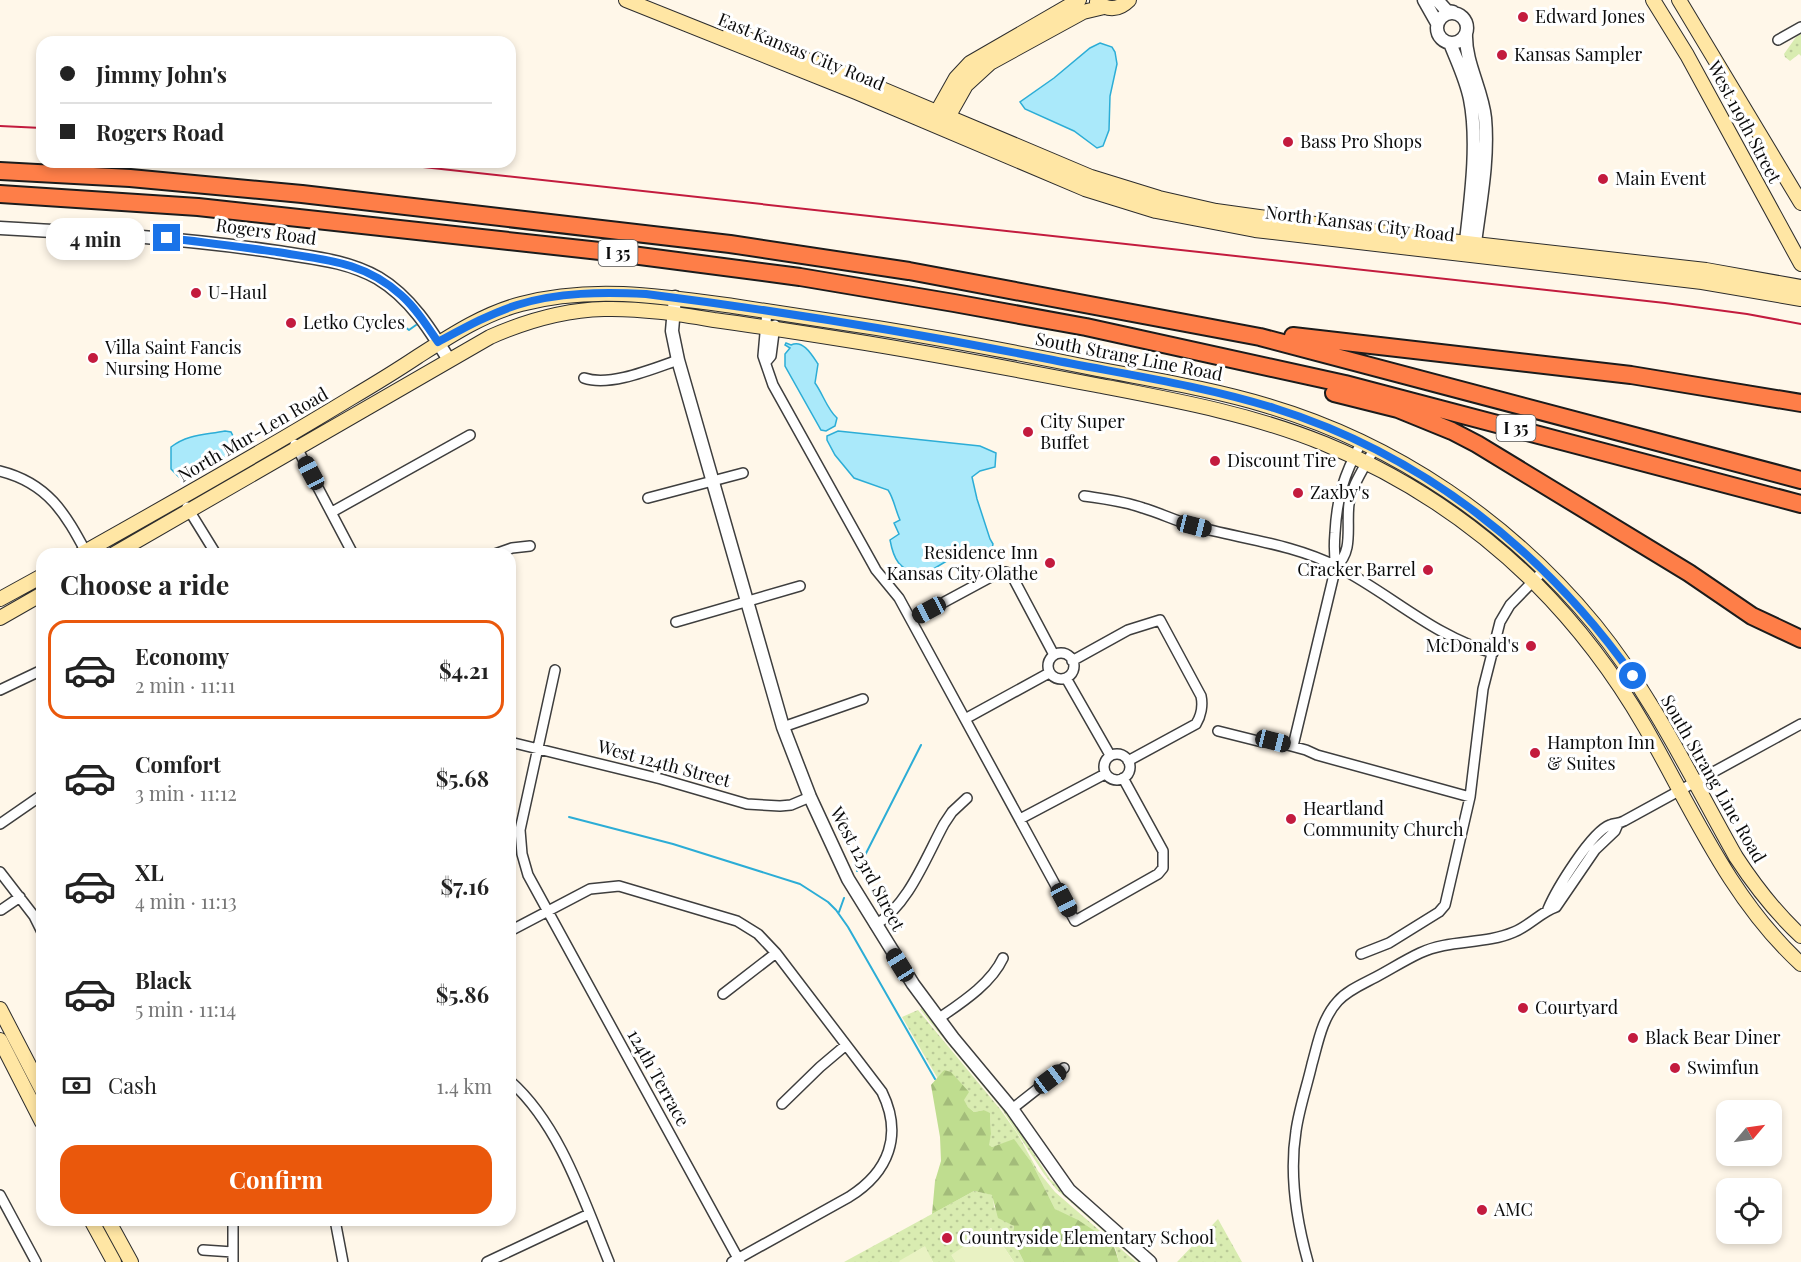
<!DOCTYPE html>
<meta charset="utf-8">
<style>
:root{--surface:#fff;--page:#f2f2f2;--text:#222;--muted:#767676;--line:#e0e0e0;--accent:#ea580c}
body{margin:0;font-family:"Playfair Display",serif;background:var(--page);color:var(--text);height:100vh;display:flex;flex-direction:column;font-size:22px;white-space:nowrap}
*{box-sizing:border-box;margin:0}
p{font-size:20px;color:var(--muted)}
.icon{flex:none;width:33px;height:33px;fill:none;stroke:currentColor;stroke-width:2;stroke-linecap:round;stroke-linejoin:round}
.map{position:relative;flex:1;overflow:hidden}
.panel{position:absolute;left:36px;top:548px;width:480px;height:678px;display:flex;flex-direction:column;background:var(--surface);border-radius:18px;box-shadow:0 3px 9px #0003}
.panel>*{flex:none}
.hud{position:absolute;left:36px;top:36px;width:480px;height:132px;border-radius:18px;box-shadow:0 3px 9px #0003;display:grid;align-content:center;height:132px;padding:0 24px;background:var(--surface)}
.needle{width:39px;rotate:61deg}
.buttons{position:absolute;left:1716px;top:1100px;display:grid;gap:12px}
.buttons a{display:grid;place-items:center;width:66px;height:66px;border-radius:12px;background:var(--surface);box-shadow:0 3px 9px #0003;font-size:30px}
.end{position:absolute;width:27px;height:27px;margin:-14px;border:8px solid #1a73e8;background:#fff;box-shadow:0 0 0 3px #fff}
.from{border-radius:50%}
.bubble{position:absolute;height:42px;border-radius:18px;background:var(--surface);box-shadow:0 3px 9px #0003;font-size:20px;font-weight:700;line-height:42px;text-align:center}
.car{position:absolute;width:18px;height:36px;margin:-18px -9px;border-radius:8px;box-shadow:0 0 4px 2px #0007;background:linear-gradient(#222 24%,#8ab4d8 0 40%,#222 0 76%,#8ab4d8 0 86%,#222 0)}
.hud b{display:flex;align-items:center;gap:21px;height:57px;font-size:22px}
.hud b+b{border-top:2px solid var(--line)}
.hud i{width:15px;height:15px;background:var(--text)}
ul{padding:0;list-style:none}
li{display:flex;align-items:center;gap:18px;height:99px;margin:0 12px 9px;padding:0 12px;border:3px solid transparent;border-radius:18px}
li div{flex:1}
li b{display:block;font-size:22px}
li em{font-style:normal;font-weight:700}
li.current{border-color:var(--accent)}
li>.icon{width:54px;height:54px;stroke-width:1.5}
h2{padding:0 24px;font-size:27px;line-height:72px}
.pay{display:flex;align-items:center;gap:15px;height:66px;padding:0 24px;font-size:22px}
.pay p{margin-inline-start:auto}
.action{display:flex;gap:12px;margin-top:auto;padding:12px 24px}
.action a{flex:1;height:69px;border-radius:18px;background:var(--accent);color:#fff;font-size:24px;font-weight:700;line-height:69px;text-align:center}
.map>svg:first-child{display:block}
.grass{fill:url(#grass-dots)}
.forest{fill:url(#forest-firs)}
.pitch{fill:#e9f2c3}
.water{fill:#aae9fa;stroke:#2cadd6;stroke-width:1.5}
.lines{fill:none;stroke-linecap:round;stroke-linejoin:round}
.stream{stroke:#2cadd6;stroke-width:2}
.minor-casing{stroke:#3e3e3e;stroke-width:12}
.tertiary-casing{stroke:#3e3e3e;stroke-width:15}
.secondary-casing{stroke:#2d2d2d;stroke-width:16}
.motorway-casing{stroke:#1c1c1c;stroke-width:20}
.minor{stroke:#fff;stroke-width:9}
.tertiary{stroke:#fff;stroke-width:12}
.secondary{stroke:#ffe6a4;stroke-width:14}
.motorway{stroke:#fe7e48;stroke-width:16}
.rail{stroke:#c31b3e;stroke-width:2}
.route{stroke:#1a73e8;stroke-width:8}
.poi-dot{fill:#c31b3e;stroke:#fff;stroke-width:2}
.labels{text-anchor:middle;stroke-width:6;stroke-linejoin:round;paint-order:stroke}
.shield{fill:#fff;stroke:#545454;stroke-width:1.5}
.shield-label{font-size:16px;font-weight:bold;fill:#0b0b0b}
.poi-label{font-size:18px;fill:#0b0b0b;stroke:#fff;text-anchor:start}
.street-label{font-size:18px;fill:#0b0b0b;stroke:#fff}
</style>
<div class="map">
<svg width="1801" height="1262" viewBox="0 0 1801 1262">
<defs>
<pattern id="grass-dots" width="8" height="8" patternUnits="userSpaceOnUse" patternTransform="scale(1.5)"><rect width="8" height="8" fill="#d9ecb1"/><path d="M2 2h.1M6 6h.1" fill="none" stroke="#b9c997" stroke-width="1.8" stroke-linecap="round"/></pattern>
<pattern id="forest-firs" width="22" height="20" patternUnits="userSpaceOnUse" patternTransform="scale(1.5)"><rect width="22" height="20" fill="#bfdd8f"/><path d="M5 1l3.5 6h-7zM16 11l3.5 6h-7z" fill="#a3bc7a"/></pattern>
</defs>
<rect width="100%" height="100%" fill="#fff7e9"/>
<path class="grass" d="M 1801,34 L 1801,56 L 1799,54 L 1790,61 L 1785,57 L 1784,54 L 1796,37 Z
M 922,1008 L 1009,1115 L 1050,1179 L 1141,1262 L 1138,1262 L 1056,1189 L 1044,1174 L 1001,1108 L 930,1022 L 920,1009 Z
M 918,1010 L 1000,1109 L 1017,1133 L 1038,1171 L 1055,1192 L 1136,1262 L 1119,1262 L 1115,1247 L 1055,1209 L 1032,1163 L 1014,1140 L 992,1147 L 988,1145 L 991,1134 L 990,1114 L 984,1110 L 974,1112 L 968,1107 L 944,1070 L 938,1079 L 902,1017 Z
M 974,1191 L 993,1195 L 994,1207 L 1014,1226 L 1012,1238 L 1024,1262 L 1014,1262 L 991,1228 L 952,1256 L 956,1262 L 933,1262 L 924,1247 L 900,1262 L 844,1262 Z
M 1218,1219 L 1242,1262 L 1177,1262 Z"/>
<path class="forest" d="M 944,1070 L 951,1072 L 969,1092 L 964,1100 L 968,1107 L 974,1112 L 984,1110 L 990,1113 L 991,1134 L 989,1145 L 992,1147 L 1014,1139 L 1032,1163 L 1055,1209 L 1078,1220 L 1113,1243 L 1119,1262 L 1024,1262 L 1012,1238 L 1014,1226 L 998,1218 L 992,1195 L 974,1191 L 932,1214 L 935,1181 L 941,1161 L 940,1137 L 931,1085 Z"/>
<path class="pitch" d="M 991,1228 L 1014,1262 L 956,1262 L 951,1255 Z
M 925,1246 L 933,1262 L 900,1262 L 899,1261 Z"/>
<path class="water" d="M 1100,43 L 1112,47 L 1115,52 L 1117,64 L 1110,96 L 1109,130 L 1103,146 L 1097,148 L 1074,131 L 1025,109 L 1020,102 L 1054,78 L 1090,48 Z
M 786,343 L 791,345 C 803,339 812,355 818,364 L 815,383 C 823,394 827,409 837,418 L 835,426 L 826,431 L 821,430 L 785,366 L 785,354 L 790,348 L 785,345 Z
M 225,431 L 231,432 L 236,442 L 232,453 L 187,479 L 179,477 L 171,469 L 171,447 C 188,434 205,435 225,431 Z
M 838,431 L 980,446 L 996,453 L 995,467 L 980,471 L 972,477 L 977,499 L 990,539 L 993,544 L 992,549 L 965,550 L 935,568 L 919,575 C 899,568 894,561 890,540 L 899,534 L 894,523 L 900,520 C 895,509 894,499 888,490 L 854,478 L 835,455 L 827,440 L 827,436 Z"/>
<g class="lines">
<path class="stream" d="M 405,327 L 409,330 L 416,325
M 569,817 L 673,844 L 800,884 L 828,902 L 836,910 L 848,927 L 935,1079
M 857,871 L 921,745
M 839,912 L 844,898"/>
<g class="minor-casing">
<path id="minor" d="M 1778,40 L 1801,27
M 767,311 L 763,356 L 773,385 L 876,570 L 899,598 L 1075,921 L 1158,874 L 1163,868 L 1163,851 L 1123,778
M 766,362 L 771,356 L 775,325
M 584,378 C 610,387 652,369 678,360
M 295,444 L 353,554
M 0,471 C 48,483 65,513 87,554
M 1084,496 C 1104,499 1124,501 1143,508 C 1160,513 1176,521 1194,526 C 1242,539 1293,544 1338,567 C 1392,595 1433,636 1493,653
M 648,498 L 743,473
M 187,507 L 216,554
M 332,512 L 470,435
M 495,554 L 512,548 L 530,546
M 1336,566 C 1354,552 1346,525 1349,504 C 1352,484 1365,467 1374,449
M 911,620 L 1000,572 L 1006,572 L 1011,574 L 1054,655
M 676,622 L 800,586
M1048 666a13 13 0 1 1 26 0a13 13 0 1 1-26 0Z
M 1072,661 L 1128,630 L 1160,620 L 1201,696 C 1203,705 1201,716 1196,724 L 1128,761
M 555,670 L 520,830 L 522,854 L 528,875 L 740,1262
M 1066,678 L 1110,755
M 0,690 L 42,670
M 965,719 L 1049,673
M 783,727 L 863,699
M 1218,731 L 1262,742 L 1273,741 L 1306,750 L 1317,755 L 1470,797
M 510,742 L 661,779 L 747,804 L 780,806 L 791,805 L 810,797
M 1293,746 L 1336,566 C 1334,555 1334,545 1335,533 C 1337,496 1344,475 1361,443
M1104 767a13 13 0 1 1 26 0a13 13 0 1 1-26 0Z
M 1020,819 L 1105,774
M 0,824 L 42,795
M 0,872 L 34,916 L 42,932
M 1548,909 C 1556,890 1591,832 1610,825 C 1615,823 1619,824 1624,821 L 1801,724
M 1,910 L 20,897
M 875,925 C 908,906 926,857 944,824 L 952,812 L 967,798
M 510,931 L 590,889 L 619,886 L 737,921 L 758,934 L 776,953 L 882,1092 C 903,1135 889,1172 849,1197 L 732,1262
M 1361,954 L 1389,943 L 1439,912 L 1445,905 L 1470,797 L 1483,689 L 1500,622 L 1510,605 L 1544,570
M 723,994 L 776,953
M 938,1019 C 961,1003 991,984 1003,958
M 510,1081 C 560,1125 584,1201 609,1262
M 782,1104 L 820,1067 L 846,1045
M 1012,1109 L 1064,1068
M 0,1195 L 36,1262
M 335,1220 L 343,1262
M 203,1250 L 233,1252
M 233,1262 L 233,1220
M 487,1262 L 589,1214
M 1308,1262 C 1296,1219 1289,1175 1296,1131 C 1299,1109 1307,1086 1312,1064 C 1318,1043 1322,1018 1338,1001 C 1348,990 1363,984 1376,977 C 1391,969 1405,960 1420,953 C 1449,939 1484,945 1514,932 C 1529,926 1541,912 1556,907 L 1595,850 L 1615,831 L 1618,824"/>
</g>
<g class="tertiary-casing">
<path id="tertiary" d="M 1424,0 L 1437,23
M 1437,0 L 1447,11 L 1453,12
M1437 28a15 15 0 1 1 30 0a15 15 0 1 1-30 0Z
M 1466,34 C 1465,63 1482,89 1485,118 C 1489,162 1479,208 1474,251
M 1450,43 C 1457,61 1466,79 1470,99 C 1479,144 1470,204 1465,250
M 0,228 C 93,233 185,238 277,252 C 313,258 346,260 378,278 C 410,297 430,329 449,360
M 675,297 L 672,331 L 678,360 L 783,727 L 810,797 L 848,879 L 913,984 L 953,1038 L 1012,1109 L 1069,1190 L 1150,1262"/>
</g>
<g class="secondary-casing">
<path id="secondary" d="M 626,0 L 856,92 L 1085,189 L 1156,211 L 1255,230 L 1702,282 L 1801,299
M 1653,0 L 1687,55 L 1801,264
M 1679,0 L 1801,203
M 1097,2 C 1108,11 1119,10 1129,0
M 730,33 L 844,73 L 1091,177 L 1159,198 L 1216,211 L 1259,217 L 1475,244 L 1706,270 L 1801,287
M 933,119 L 956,78 L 970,63 L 1079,0
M 944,124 L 966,85 L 990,63 L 1083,12 L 1104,7
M 81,554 C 172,503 262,452 351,398 C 373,385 396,371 417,357 C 450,336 483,314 521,304 C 591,285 662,296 733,306 C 781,313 829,321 877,328 C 951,340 1024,354 1097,369 C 1154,380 1212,389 1268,406 C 1396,444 1510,522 1595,625 C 1652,695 1692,779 1736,857 C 1755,886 1776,913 1801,936
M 114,554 L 490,337 C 526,321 565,310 604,309 C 641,308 678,314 714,320 C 759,326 803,333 847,340 C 930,353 1013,369 1096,385 C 1174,400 1252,414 1325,444 C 1403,476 1475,524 1535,583 C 1578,626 1615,675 1645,727 C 1692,809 1730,899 1801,964
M 0,599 L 42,576
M 0,618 L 42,594
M 0,1009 L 42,1090
M 0,1040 L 42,1122
M 91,1220 L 114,1262
M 108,1220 L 131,1262"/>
</g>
<g class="motorway-casing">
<path id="motorway" d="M 0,171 L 130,178 L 302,194 L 730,244 L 909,271 L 1260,337 L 1801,480
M 0,194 L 198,207 L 609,252 L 800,277 L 954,303 L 1086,327 L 1345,384 L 1801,504
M 1293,336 L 1631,375 L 1801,403
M 1334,393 L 1398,409 L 1452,431 L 1477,444 L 1689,573 L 1752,616 L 1801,639"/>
</g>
<use href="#minor" class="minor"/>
<use href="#tertiary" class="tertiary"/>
<use href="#secondary" class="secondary"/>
<use href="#motorway" class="motorway"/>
<path class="rail" d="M 0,126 L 42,128
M 377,162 L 1665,303 L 1747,314 L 1801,324"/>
</g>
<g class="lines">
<path class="route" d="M 167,238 C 204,242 240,247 277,252 C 325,260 363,261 401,295 C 416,308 427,326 438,342 C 464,328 489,314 517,305 C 558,292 603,292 646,294 C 780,311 915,333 1048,359 C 1123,374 1200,385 1274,408 C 1421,454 1544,550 1633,676"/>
</g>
<g class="poi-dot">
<circle cx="1523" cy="17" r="6"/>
<circle cx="1502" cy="55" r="6"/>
<circle cx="1288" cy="142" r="6"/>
<circle cx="1603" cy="179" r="6"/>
<circle cx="196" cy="293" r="6"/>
<circle cx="291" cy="323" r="6"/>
<circle cx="93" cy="358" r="6"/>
<circle cx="1028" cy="432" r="6"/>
<circle cx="1215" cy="461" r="6"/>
<circle cx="1298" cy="493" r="6"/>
<circle cx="1050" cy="563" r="6"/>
<circle cx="1428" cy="570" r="6"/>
<circle cx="1531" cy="646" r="6"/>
<circle cx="1535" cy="753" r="6"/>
<circle cx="1291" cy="819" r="6"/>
<circle cx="1523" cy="1008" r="6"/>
<circle cx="1633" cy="1038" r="6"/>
<circle cx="1675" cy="1068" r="6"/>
<circle cx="1482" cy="1210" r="6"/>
<circle cx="947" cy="1238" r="6"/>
</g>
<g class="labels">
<g class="shield">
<rect x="598.5" y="240" width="39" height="26" rx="4.5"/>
<rect x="1496.5" y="415" width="39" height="26" rx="4.5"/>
</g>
<g class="shield-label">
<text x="618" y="259">I 35</text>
<text x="1516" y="434">I 35</text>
</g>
<g class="poi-label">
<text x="1535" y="23">Edward Jones</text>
<text x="1514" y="61">Kansas Sampler</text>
<text x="1300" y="148">Bass Pro Shops</text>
<text x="1615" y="185">Main Event</text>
<text x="208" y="299">U-Haul</text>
<text x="303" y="329">Letko Cycles</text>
<text x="105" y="354">Villa Saint Fancis<tspan x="105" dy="21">Nursing Home</tspan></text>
<text x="1040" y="428">City Super<tspan x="1040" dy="21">Buffet</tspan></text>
<text x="1227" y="467">Discount Tire</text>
<text x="1310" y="499">Zaxby's</text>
<text x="1038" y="559" text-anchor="end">Residence Inn<tspan x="1038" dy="21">Kansas City Olathe</tspan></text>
<text x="1416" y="576" text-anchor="end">Cracker Barrel</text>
<text x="1519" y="652" text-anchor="end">McDonald's</text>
<text x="1547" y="749">Hampton Inn<tspan x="1547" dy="21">&amp; Suites</tspan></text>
<text x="1303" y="815">Heartland<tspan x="1303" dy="21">Community Church</tspan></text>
<text x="1535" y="1014">Courtyard</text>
<text x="1645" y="1044">Black Bear Diner</text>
<text x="1687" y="1074">Swimfun</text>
<text x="1494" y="1216">AMC</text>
<text x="959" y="1244">Countryside Elementary School</text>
</g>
<g class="street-label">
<text transform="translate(801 52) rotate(22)" y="6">East Kansas City Road</text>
<text transform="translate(1744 122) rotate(62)" y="6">West 119th Street</text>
<text transform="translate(1360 224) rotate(7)" y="6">North Kansas City Road</text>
<text transform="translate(266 232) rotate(8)" y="6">Rogers Road</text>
<text transform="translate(1129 357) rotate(11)" y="6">South Strang Line Road</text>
<text transform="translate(253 435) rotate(-30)" y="6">North Mur-Len Road</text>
<text transform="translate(664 764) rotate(15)" y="6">West 124th Street</text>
<text transform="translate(1713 779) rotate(60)" y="6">South Strang Line Road</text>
<text transform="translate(867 869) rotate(62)" y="6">West 123rd Street</text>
<text transform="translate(658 1078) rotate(61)" y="6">124th Terrace</text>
</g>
</g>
</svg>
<div class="buttons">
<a><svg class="needle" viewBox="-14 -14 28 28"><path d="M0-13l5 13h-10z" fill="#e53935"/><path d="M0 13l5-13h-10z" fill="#767676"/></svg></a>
<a><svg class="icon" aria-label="locate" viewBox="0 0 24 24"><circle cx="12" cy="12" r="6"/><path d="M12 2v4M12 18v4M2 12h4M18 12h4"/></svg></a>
</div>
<i class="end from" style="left:1633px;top:676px"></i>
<i class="end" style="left:167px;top:238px"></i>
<div class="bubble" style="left:46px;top:218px;width:99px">4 min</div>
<i class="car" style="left:311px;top:473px;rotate:332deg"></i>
<i class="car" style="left:1194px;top:526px;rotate:104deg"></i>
<i class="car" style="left:929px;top:610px;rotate:242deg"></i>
<i class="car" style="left:1273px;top:741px;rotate:104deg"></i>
<i class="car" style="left:1064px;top:900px;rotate:152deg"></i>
<i class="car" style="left:900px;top:965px;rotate:328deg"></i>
<i class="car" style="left:1050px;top:1079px;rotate:53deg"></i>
<div class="hud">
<b><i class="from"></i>Jimmy John's</b>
<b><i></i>Rogers Road</b>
</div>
<section class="panel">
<h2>Choose a ride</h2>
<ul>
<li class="current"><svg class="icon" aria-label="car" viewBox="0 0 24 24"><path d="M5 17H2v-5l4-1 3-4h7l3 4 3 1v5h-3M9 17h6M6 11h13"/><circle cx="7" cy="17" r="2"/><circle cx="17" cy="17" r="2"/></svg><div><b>Economy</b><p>2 min · 11:11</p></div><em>$4.21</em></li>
<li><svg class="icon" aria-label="car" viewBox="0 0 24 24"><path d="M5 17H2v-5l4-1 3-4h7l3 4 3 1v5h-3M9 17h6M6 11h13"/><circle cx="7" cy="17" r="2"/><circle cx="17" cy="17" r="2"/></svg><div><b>Comfort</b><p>3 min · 11:12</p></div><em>$5.68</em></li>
<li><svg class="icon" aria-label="car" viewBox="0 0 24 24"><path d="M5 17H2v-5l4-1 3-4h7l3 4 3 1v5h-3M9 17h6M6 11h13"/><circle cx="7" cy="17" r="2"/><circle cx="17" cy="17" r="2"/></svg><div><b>XL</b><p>4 min · 11:13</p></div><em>$7.16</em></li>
<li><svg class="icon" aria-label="car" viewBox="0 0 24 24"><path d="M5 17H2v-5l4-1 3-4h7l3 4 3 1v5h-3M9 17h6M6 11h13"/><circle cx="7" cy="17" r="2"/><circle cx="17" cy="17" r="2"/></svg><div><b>Black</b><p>5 min · 11:14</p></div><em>$5.86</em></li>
</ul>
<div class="pay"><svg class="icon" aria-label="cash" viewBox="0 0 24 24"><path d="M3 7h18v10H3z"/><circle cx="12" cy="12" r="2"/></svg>Cash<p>1.4 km</p></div>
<div class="action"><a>Confirm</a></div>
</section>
</div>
